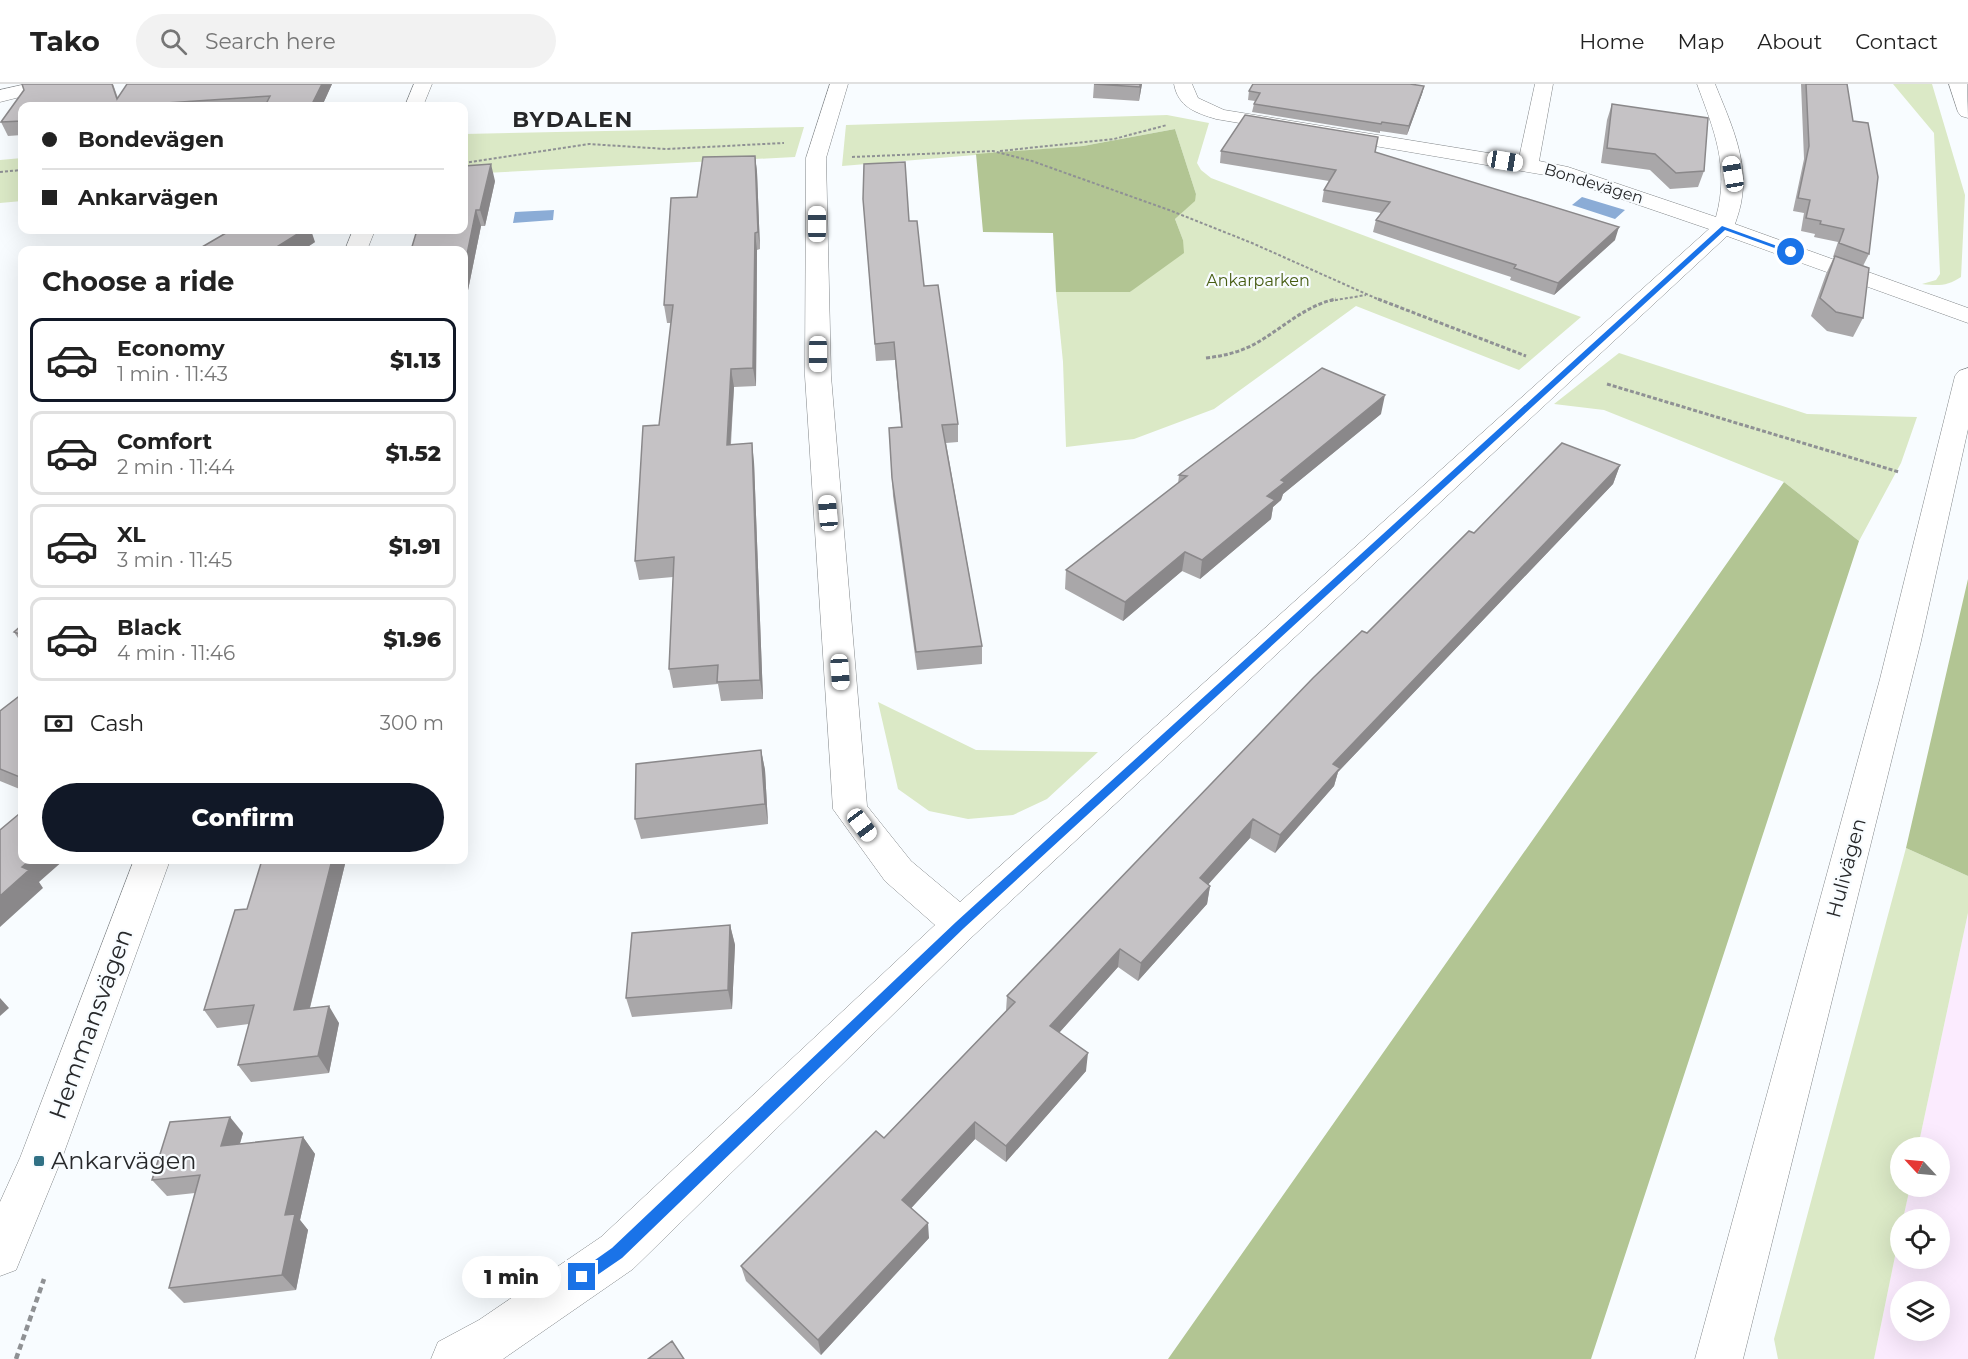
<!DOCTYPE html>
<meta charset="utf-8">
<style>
:root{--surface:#fff;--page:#f2f2f2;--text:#222;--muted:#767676;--line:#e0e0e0;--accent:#111827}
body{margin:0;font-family:Montserrat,sans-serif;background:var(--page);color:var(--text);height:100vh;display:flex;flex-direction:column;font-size:22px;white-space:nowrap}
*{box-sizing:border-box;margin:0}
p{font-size:20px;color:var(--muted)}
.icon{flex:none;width:33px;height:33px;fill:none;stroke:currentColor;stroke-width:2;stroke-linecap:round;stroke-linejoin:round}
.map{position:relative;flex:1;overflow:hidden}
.drawer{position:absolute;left:18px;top:162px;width:450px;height:618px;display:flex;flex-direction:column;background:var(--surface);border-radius:12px;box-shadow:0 6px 24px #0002}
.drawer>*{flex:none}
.hud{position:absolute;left:18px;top:18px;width:450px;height:132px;border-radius:12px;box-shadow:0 6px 24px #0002;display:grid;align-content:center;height:132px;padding:0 24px;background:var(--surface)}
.needle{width:39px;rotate:296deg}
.tools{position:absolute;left:1890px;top:1053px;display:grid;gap:12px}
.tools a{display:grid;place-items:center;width:60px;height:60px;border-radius:50%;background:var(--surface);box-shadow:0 6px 24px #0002;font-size:30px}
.end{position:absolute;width:27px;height:27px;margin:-14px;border:8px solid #1a73e8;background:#fff;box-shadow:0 0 0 3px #fff}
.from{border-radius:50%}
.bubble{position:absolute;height:42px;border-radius:21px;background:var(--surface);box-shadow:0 6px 24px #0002;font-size:20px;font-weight:800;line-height:42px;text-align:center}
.car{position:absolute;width:18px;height:36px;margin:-18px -9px;border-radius:8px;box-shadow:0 0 4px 2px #0007;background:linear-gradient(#fff 24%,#345 0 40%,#fff 0 76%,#345 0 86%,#fff 0)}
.hud b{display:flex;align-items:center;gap:21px;height:57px;font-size:22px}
.hud b+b{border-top:2px solid var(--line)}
.hud i{width:15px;height:15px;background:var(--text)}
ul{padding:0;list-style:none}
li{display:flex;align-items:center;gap:18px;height:84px;margin:0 12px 9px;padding:0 12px;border:3px solid var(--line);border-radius:12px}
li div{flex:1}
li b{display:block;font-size:22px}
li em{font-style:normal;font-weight:800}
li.current{border-color:var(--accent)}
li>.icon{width:54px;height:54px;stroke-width:1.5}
h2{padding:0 24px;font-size:27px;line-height:72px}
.pay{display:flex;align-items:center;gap:15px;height:66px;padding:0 24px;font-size:22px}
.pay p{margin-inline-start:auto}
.action{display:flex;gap:12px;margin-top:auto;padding:12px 24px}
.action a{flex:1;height:69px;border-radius:36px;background:var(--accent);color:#fff;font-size:24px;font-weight:800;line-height:69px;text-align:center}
header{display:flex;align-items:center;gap:36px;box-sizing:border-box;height:84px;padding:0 30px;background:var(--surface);border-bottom:2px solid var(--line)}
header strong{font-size:28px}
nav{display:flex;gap:33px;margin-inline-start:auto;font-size:21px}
.search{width:420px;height:54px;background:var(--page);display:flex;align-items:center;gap:15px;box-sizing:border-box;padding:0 21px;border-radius:33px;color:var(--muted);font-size:22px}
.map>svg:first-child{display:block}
.industrial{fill:#fbebfe;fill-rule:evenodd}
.green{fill:#dbe9c6}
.forest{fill:#b2c593}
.water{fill:#8bacd6}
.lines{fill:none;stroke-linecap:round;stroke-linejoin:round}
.minor-casing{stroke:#828689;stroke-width:1}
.major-casing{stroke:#828689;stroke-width:1}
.path-far2{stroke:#8f9194;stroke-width:2;stroke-dasharray:3 2;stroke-linecap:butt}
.path-far1{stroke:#8f9194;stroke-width:3;stroke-dasharray:4 2;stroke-linecap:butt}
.path{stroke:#8f9194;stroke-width:4.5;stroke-dasharray:6 4;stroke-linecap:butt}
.minor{fill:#fff;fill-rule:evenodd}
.major{fill:#fff;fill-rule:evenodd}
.wall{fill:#a9a7a9}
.shaded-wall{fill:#8a888a}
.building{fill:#c5c2c5;stroke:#8a888a;stroke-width:1.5}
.route{fill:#1a73e8}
.poi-dot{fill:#317185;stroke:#f8fcff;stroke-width:2}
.labels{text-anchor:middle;stroke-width:4.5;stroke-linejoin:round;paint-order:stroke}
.far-street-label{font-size:16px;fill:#27282a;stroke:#f8fcff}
.far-park-label{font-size:16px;fill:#475d13;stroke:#f8fcff}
.street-label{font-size:20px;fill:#27282a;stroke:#f8fcff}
.far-district-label{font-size:22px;font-weight:bold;letter-spacing:1.5px;fill:#27282a;stroke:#f8fcff}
.near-street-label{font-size:24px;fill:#27282a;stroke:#f8fcff}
.near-poi-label{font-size:24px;fill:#27282a;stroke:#f8fcff;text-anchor:start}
</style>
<header>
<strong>Tako</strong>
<div class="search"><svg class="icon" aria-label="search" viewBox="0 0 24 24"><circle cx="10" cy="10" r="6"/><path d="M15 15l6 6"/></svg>Search here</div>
<nav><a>Home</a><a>Map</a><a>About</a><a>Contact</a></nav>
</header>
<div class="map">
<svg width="1968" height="1275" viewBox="0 0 1968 1275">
<rect width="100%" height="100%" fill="#f8fcff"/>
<path class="industrial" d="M 1968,829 L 1968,1275 L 1874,1275 L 1900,1148 L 1900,1174 L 1940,1174 L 1940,1136 L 1903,1135 L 1910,1103 L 1940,1102 L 1940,1064 L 1918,1063 ZM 1900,1208 L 1940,1208 L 1940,1246 L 1900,1246 Z"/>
<path class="green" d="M 1893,0 L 1932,0 L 1965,111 L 1961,193 C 1948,202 1938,202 1922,200 L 1936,196 L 1940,190 L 1934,49 Z
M 1167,31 L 1209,39 L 1197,79 L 1201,86 L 1211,94 L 1581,233 L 1519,286 L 1356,222 L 1214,325 L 1134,355 L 1066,363 L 1063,278 L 1056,208 L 1130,208 L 1183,156 L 1175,135 L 1194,117 L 1196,110 L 1175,45 L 1083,62 L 842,82 L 846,41 Z
M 804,43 L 795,73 L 464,90 L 464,50 Z
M 22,74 L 22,117 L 0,119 L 0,76 Z
M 1619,269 L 1807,330 L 1917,333 L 1901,379 L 1859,457 L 1784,398 L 1604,326 L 1554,320 Z
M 878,618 L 976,666 L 1098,668 L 1047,715 L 1013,731 L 968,735 L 929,727 L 898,705 Z
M 1906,764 L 1968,792 L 1968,829 L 1918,1063 L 1900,1064 L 1900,1102 L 1910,1103 L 1903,1135 L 1900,1136 L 1900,1148 L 1874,1275 L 1778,1275 L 1774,1255 Z"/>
<path class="forest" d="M 1175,45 L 1196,110 L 1195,117 L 1175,135 L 1183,156 L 1184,169 L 1130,208 L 1056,208 L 1053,149 L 983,148 L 976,70 L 1083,62 Z
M 1784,398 L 1859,457 L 1591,1275 L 1168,1275 Z
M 1968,495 L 1968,792 L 1906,764 Z"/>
<path class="water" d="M 1582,113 L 1625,126 L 1615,135 L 1572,121 Z
M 554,126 L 553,136 L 513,139 L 515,128 Z"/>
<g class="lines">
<g class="minor-casing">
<path id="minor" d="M 26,0 L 58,0 L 56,4 L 0,18 L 0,6 Z
M 414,0 L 432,0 L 423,22 L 405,22 Z
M 830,0 L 848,0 L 826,74 L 831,292 L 867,722 L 911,777 L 960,818 L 1709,145 L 1557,93 L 1216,35 C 1196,29 1178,23 1174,0 L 1192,0 L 1198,14 L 1224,26 L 1519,74 L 1535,0 L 1553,0 L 1539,77 L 1568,83 L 1716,133 C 1730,83 1714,46 1697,0 L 1715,0 C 1729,35 1748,74 1742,113 C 1741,122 1738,131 1735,140 L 1968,224 L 1968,239 L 1727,152 L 973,852 L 633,1185 L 503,1275 L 431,1275 L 438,1258 L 479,1236 L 601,1153 L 935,841 L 885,797 L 833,725 L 805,292 L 806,74 Z
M 353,146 L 375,146 L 367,166 L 345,166 Z
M 134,776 L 170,776 L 62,1074 L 16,1186 L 0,1192 L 0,1118 L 20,1074 Z"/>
</g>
<g class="major-casing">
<path id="major" d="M 1949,0 L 1967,0 L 1968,34 L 1961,32 L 1958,28 Z
M 1968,284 L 1968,345 L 1921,557 L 1743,1275 L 1695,1275 L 1880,595 L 1955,292 L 1959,287 Z"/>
</g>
<path class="path-far2" d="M 1000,67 L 1114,55 L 1167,41
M 852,73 L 993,67 L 1032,77 L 1169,126 L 1252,159 L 1382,217
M 464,79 L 589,60 L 666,65 L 784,59
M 0,88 L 22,86
M 1330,217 L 1366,211"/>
<path class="path-far1" d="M 1378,215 L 1526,272
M 1206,274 C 1222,272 1236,269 1251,262 C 1280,247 1303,222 1336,215
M 1607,300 L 1899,388"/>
<path class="path" d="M 16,1275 L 44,1195"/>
<use href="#minor" class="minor"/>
<use href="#major" class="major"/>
</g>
<path class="wall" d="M 22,0 L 113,0 L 118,14 L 332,0 L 322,22 L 22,22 L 22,51 L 8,52 L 1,38 L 24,6 Z
M 1094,0 L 1142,0 L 1139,17 L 1093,14 Z
M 1801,0 L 1847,0 L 1869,170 L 1863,182 L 1863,234 L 1853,253 L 1827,247 L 1811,232 L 1826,190 L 1834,173 L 1833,173 L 1838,158 L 1814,153 L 1815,150 L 1801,147 L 1804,129 L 1793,127 L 1804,75 Z
M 1424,2 L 1422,10 L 1407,51 L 1380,47 L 1380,49 L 1252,28 L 1254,20 L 1255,17 L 1248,16 L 1249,7 Z
M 1612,20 L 1704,87 L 1698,103 L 1670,105 L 1650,86 L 1601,79 L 1607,36 Z
M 1221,67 L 1375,68 L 1615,156 L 1554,211 L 1510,196 L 1511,193 L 1373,148 L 1376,136 L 1381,129 L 1322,118 L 1324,106 L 1329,97 L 1220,79 Z
M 755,72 L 757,88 L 760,165 L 757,166 L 756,302 L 734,303 L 731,360 L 754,378 L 763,615 L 721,617 L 718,600 L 673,604 L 669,585 L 673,493 L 639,496 L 635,477 L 659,341 L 671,239 L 667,239 L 664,221 L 697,113 Z
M 495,97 L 485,142 L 481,142 L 464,226 L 464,166 L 411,166 Z
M 863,115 L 909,137 L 958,340 L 958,358 L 946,359 L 982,562 L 982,580 L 917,586 L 893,412 L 889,344 L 901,343 L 895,276 L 876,277 Z
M 315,158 L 303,166 L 204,166 L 202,163 Z
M 1381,330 L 1283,410 L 1281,416 L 1273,423 L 1271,435 L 1200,495 L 1182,487 L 1123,537 L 1065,505 L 1066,486 L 1178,400 L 1179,391 Z
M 1620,381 L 1613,400 L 1338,688 L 1334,702 L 1275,769 L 1250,754 L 1208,800 L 1210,802 L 1207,820 L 1138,897 L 1118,883 L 1059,949 L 1086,987 L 1006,1078 L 975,1055 L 911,1124 L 929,1154 L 821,1271 L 746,1197 L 741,1182 L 884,1054 L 1006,927 L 1007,912 L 1367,549 L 1474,449 Z
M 22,541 L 22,560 L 14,548 Z
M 22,610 L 22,706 L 0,697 L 0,627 Z
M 761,666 L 765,686 L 768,740 L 641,755 L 635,735 Z
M 262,776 L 348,776 L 346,776 L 310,924 L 339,939 L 329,989 L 251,998 L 238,981 L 249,940 L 217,944 L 204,926 L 247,825 Z
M 730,841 L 735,861 L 732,925 L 632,933 L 626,914 Z
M 243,1049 L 240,1060 L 303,1053 L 315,1070 L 300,1136 L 308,1146 L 296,1206 L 184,1219 L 169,1204 L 195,1109 L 167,1112 L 152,1096 Z"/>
<path class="shaded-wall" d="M 322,0 L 332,0 L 322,22 L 311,22 Z
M 1140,0 L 1142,0 L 1139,17 L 1140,3 Z
M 1424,2 L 1422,10 L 1407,51 L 1409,42 Z
M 755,72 L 757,88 L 760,165 L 758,148 Z
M 491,80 L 495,97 L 485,142 L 480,126 Z
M 476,126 L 481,142 L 464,226 L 464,185 Z
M 1619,143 L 1615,156 L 1554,211 L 1558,199 Z
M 304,146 L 311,146 L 315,158 L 303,166 L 272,166 Z
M 755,149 L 757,166 L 756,302 L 753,284 Z
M 731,285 L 734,303 L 729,379 L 727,361 Z
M 1385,311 L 1381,330 L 1283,410 L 1281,416 L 1273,423 L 1271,435 L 1200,495 L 1202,476 L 1267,412 L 1281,396 Z
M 752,359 L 754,378 L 763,615 L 760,596 Z
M 1620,381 L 1613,400 L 1338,688 L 1334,702 L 1275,769 L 1280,751 L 1333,680 Z
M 1185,468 L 1182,487 L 1123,537 L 1125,518 Z
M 761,666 L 765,686 L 768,740 L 765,720 Z
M 1253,735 L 1250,754 L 1197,813 L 1200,794 Z
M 30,776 L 64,776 L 39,798 L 43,804 L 0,843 L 0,812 L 22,783 Z
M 332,776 L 346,776 L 305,943 L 294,926 Z
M 1210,802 L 1207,820 L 1138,897 L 1141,879 Z
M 730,841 L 735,861 L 732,925 L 728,906 Z
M 1120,865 L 1118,883 L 1049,960 L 1050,942 Z
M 0,914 L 9,924 L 0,932 Z
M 329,922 L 339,939 L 329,989 L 318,972 Z
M 1088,969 L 1086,987 L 1006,1078 L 1006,1062 Z
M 230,1033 L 243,1049 L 234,1078 L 221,1062 Z
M 975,1038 L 975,1055 L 904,1132 L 902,1116 Z
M 303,1053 L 315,1070 L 300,1136 L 308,1146 L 296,1206 L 282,1191 L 285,1131 Z
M 928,1139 L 929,1154 L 821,1271 L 818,1256 Z"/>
<path class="building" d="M 22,0 L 112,0 L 117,15 L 127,0 L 322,0 L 311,22 L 265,22 L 270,12 L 121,22 L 22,22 L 22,37 L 1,38 L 24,6 Z
M 1094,0 L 1140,0 L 1140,3 Z
M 1253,0 L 1410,0 L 1424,2 L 1409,42 L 1382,38 L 1381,40 L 1254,20 L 1260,9 L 1249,7 Z
M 1806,0 L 1847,0 L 1853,37 L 1868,39 L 1878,93 L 1869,170 L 1839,159 L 1844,145 L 1820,140 L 1821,137 L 1806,134 L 1810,116 L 1798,114 L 1809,62 Z
M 1612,20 L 1708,34 L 1704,87 L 1676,89 L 1655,70 L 1607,64 Z
M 1245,31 L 1378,53 L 1375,68 L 1619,143 L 1558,199 L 1514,184 L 1516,181 L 1376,136 L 1390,118 L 1324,106 L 1336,86 L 1221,67 Z
M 755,72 L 758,148 L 755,149 L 753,284 L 731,285 L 727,361 L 752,359 L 760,596 L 717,598 L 718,581 L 669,585 L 674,473 L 635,477 L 643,342 L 659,341 L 673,221 L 664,221 L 671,114 L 697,113 L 703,73 Z
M 905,78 L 909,137 L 917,137 L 924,202 L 938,201 L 958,340 L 942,341 L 982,562 L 916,568 L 892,394 L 889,344 L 902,343 L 894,258 L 875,260 L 863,115 L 864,80 Z
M 491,80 L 480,126 L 476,126 L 464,185 L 464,166 L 411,166 L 417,146 L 464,146 L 464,82 Z
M 231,146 L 304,146 L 272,166 L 216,166 L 202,163 Z
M 1835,172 L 1869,184 L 1863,234 L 1836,228 L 1820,214 Z
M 1322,284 L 1385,311 L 1281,396 L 1285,398 L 1267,412 L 1275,416 L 1202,476 L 1185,468 L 1125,518 L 1066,486 L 1187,392 L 1179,391 Z
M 1562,359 L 1620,381 L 1333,680 L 1340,684 L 1280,751 L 1253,735 L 1200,794 L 1210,802 L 1141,879 L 1120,865 L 1050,942 L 1088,969 L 1006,1062 L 975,1038 L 902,1116 L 928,1139 L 818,1256 L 741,1182 L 876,1047 L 884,1054 L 1015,918 L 1007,912 L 1313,594 L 1362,547 L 1367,549 L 1469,447 L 1474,449 Z
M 22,541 L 22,551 L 14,548 Z
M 22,610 L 22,694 L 0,685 L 0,627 Z
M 761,666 L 765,720 L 635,735 L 636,680 Z
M 19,730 L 22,731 L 22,776 L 30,776 L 22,783 L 29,786 L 0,812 L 0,746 Z
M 262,776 L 332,776 L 294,926 L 329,922 L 318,972 L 238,981 L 254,921 L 204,926 L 235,826 L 247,825 Z
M 730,841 L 728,906 L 626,914 L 632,849 Z
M 230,1033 L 221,1062 L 303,1053 L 285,1131 L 295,1130 L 282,1191 L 169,1204 L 200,1091 L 152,1096 L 170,1038 Z
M 672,1257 L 684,1275 L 648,1275 Z"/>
<path class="route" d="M 1722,142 L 1794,168 L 1788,169 L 1725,146 L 964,844 L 622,1174 L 587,1198 L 582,1200 L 578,1198 L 576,1193 L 578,1188 L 612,1164 L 956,838 Z"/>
<rect class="poi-dot" x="33" y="1071" width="12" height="12" rx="3"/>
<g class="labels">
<g class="far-street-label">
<text transform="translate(1594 99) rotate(17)" y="6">Bondevägen</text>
</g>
<g class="far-park-label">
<text x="1258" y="202">Ankarparken</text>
</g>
<g class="street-label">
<text transform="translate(1846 784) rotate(-75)" y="7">Hulivägen</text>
</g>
<g class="far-district-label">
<text x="573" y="43">BYDALEN</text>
</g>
<g class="near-street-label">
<text transform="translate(91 940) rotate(-70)" y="8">Hemmansvägen</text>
</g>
<g class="near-poi-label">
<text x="51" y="1085">Ankarvägen</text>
</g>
</g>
</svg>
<div class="tools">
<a><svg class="needle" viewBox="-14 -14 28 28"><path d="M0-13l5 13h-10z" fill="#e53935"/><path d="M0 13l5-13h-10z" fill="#767676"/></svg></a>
<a><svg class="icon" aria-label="locate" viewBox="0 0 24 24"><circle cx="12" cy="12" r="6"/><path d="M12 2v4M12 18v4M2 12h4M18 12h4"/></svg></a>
<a><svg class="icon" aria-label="layers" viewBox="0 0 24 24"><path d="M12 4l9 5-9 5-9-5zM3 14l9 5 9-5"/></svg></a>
</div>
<i class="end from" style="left:1791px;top:168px"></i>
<i class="end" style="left:582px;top:1193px"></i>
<div class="bubble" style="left:462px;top:1172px;width:99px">1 min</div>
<i class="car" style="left:1505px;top:77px;rotate:99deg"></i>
<i class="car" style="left:1733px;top:90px;rotate:350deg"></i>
<i class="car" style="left:817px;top:140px;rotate:0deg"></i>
<i class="car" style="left:818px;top:270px;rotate:180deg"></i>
<i class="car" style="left:828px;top:429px;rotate:355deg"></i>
<i class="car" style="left:840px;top:588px;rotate:176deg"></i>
<i class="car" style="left:862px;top:741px;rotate:143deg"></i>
<div class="hud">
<b><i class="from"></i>Bondevägen</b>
<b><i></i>Ankarvägen</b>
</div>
<section class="drawer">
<h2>Choose a ride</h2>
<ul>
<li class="current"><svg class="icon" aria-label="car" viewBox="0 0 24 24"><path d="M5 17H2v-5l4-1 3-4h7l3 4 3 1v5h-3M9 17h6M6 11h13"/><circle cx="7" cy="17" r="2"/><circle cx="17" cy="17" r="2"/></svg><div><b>Economy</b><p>1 min · 11:43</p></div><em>$1.13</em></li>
<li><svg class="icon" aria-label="car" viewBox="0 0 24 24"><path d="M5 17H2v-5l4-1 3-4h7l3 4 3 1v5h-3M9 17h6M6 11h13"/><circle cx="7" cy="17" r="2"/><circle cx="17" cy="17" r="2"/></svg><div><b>Comfort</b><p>2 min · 11:44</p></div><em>$1.52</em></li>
<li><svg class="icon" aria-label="car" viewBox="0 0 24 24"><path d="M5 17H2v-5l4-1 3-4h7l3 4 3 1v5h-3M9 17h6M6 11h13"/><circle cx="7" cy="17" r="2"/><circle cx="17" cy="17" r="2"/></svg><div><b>XL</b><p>3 min · 11:45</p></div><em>$1.91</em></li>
<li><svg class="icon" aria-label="car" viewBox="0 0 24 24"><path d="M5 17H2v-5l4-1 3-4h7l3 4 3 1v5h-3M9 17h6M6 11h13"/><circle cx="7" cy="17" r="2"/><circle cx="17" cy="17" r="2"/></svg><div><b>Black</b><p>4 min · 11:46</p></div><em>$1.96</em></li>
</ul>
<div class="pay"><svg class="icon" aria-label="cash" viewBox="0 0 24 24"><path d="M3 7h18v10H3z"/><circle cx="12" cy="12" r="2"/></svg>Cash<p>300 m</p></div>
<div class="action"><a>Confirm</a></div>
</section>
</div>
